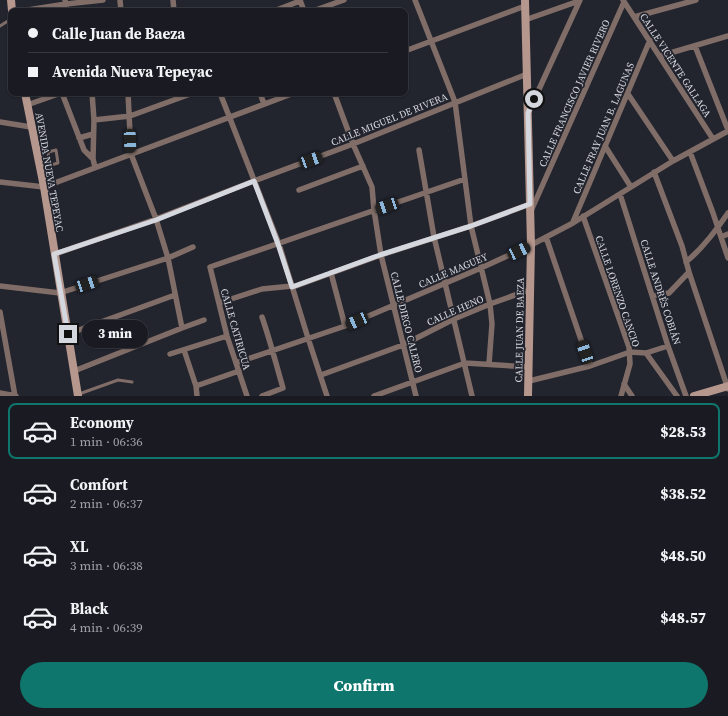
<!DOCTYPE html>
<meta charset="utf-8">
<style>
:root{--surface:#1a1b22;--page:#23242a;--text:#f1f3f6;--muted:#9fa1a5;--line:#383940;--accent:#0f766e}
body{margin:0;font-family:"Source Serif 4",serif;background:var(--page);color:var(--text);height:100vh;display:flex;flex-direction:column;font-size:15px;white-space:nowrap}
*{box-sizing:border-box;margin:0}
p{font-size:13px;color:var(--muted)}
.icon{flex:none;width:22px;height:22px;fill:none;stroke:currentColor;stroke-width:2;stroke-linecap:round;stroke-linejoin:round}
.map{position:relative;height:396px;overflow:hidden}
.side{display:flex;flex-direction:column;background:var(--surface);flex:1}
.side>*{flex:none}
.guide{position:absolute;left:8px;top:8px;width:400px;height:88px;border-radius:8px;box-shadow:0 1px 3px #0004,0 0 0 1px var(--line);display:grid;align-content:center;height:88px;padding:0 20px;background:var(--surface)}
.end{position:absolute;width:18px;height:18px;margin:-9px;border:5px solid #d5d7de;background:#111;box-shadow:0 0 0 2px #111}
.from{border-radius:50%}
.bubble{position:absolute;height:28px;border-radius:14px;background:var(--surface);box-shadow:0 1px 3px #0004,0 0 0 1px var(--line);font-size:13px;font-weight:800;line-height:28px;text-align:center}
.car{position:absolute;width:12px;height:24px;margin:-12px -6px;border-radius:5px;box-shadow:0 0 3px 1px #0007;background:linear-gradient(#222 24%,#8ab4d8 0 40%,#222 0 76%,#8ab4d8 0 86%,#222 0)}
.guide b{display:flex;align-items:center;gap:14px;height:38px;font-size:15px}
.guide b+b{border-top:1px solid var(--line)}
.guide i{width:10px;height:10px;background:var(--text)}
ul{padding:7px 0 0;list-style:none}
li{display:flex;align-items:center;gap:12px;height:56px;margin:0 8px 6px;padding:0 12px;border:2px solid transparent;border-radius:8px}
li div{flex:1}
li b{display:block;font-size:15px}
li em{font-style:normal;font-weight:800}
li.active{border-color:var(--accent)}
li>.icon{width:36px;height:36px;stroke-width:1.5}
.action{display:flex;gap:8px;margin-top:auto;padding:8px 20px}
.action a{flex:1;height:46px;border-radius:24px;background:var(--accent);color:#fff;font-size:16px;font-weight:800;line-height:46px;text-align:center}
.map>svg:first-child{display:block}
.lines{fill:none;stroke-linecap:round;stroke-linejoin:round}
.lane{stroke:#806d67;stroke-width:3}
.street{stroke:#806d67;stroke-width:5.5}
.secondary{stroke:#b5978d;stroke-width:8}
.route{stroke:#d5d7de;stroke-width:5}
.labels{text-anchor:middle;stroke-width:3.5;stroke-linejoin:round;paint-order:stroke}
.street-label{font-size:10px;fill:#d5d7de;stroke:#22242e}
</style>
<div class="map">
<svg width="728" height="396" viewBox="0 0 728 396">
<rect width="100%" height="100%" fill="#22242e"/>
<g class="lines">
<path class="lane" d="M 0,26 L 11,19
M 41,168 L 58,163 L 56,150 L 48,152 L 50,165
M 79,394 L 118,380 L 132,382"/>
<path class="street" d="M 65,0 L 67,11
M 120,0 L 121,11
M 173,0 L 174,11
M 300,0 L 304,11
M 415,0 L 455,102 L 471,226 L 490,304 L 492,324 L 489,364
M 623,0 L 713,139
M 21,11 L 66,4 L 103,0
M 274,11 L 300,1
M 313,11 L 344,0
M 634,17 L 696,0
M 525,20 L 579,1
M 695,46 L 728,130
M 405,51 L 525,6
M 660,56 L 728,36
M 62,93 L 84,150 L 93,159
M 92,93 L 94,120 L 93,159 L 95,167
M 128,93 L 131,154 L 156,219 L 168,258 L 182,328
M 220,93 L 279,244 L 308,338 L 327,396
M 260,93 L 264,104
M 334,93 L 353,144 L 372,187 L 374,210 L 381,255 L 416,396
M 628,94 L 673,161
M 27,105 L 61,93
M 529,111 L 580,0
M 94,120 L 130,116 L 193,93
M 0,122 L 31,127
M 79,138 L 93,134
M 605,146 L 631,187
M 419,150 L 434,237 L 472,396
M 690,152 L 713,213 L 728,258
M 654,172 L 682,246 L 689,272 L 728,389
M 0,182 L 44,187 L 294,93
M 299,190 L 363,166
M 620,194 L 668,346 L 686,396
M 531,211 L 624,2
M 583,216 L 629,347 L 630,364 L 621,396
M 573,222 L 650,40
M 546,237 L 590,366
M 721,237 L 728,234
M 55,254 L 156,219 L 254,181 L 353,144 L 527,74
M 686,262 C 703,248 716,230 728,213
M 331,273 L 345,326
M 0,286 L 60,293 L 168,258 L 193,247
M 293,287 L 381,255 L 471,226 L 530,204
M 653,296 L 669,293 L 689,272
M 219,303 L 262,289 L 292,286
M 0,312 L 15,396
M 262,317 C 270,340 276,364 283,388 L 262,396
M 68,334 L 175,295
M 184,350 L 196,386 L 197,396
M 646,353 L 677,396
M 170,354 L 227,336
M 236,363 L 345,326 L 481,268 L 531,245 L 573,223 L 673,161 L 728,131
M 74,371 L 182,328 L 204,320
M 321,375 L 403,345 L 454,319 L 490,304 L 529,290
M 529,381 L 590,366 L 630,352 L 646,353 L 668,346
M 624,384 L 632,396
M 196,386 L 239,371
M 0,393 L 16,396
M 247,396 L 227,336 L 210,267 L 465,179
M 374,396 L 465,363 L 529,367"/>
<path class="secondary" d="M 11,0 L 12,11
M 525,0 L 531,245 L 528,396
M 25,93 L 44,187 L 78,396
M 694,396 L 728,386"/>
</g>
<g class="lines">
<path class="route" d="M 68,334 L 54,254 L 156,220 L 254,181 L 278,244 L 292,287 L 380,255 L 471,226 L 530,204 L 528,113 L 534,99"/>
</g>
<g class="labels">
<g class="street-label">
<text transform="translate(676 65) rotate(57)" y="4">CALLE VICENTE GALLAGA</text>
<text transform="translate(574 93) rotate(-66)" y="4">CALLE FRANCISCO JAVIER RIVERO</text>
<text transform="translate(389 119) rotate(-22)" y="4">CALLE MIGUEL DE RIVERA</text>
<text transform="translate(603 128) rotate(-67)" y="4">CALLE FRAY JUAN B. LAGUNAS</text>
<text transform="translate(50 172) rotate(80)" y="4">AVENIDA NUEVA TEPEYAC</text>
<text transform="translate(453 270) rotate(-23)" y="4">CALLE MAGUEY</text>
<text transform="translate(618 291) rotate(71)" y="4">CALLE LORENZO CANCIO</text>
<text transform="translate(661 292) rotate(72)" y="4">CALLE ANDRÉS COBIÁN</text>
<text transform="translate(455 310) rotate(-24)" y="4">CALLE HENO</text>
<text transform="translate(407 322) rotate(76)" y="4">CALLE DIEGO CALERO</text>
<text transform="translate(236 329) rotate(74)" y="4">CALLE CATIRICUA</text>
<text transform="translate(519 330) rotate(-89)" y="4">CALLE JUAN DE BAEZA</text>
</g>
</g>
</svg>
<i class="end from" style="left:534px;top:99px"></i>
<i class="end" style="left:68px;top:334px"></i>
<div class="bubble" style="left:82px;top:320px;width:66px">3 min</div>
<i class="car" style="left:130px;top:141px;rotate:178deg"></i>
<i class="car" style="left:311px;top:160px;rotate:70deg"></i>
<i class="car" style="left:387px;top:206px;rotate:251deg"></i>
<i class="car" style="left:519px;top:251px;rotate:65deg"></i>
<i class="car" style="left:87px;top:284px;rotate:72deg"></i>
<i class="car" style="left:357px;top:321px;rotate:246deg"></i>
<i class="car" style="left:585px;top:352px;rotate:341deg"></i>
<div class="guide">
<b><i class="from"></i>Calle Juan de Baeza</b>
<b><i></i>Avenida Nueva Tepeyac</b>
</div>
</div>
<section class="side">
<ul>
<li class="active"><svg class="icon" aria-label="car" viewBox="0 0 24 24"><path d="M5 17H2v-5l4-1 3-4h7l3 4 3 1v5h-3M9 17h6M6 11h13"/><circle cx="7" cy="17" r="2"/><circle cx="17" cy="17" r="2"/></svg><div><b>Economy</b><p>1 min · 06:36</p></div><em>$28.53</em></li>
<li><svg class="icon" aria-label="car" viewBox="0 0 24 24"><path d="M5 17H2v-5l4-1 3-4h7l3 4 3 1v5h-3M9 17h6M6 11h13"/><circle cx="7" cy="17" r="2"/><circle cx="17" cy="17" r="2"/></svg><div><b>Comfort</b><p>2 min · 06:37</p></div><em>$38.52</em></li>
<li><svg class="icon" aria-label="car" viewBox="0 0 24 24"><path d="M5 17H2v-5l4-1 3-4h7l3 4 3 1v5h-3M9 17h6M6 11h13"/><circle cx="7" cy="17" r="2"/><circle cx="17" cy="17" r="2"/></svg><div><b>XL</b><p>3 min · 06:38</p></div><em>$48.50</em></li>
<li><svg class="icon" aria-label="car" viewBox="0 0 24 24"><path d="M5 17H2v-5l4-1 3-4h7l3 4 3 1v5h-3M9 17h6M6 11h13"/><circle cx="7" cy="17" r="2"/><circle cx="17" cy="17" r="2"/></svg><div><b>Black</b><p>4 min · 06:39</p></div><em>$48.57</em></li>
</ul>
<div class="action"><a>Confirm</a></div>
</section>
